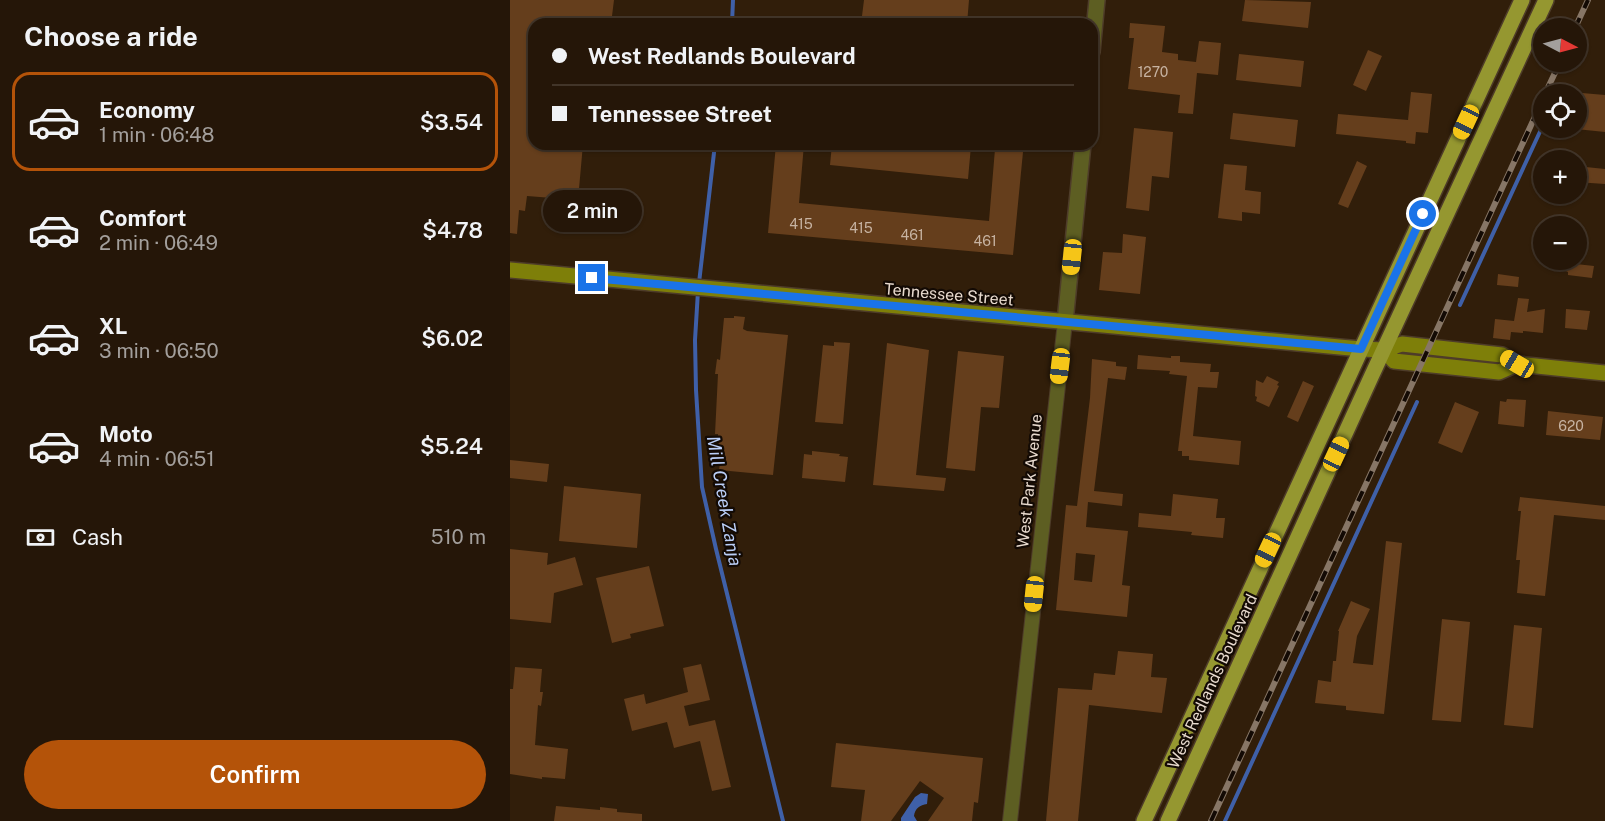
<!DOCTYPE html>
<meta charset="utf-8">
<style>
:root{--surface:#251608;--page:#312316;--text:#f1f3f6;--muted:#a39f9c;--line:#423529;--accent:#b45309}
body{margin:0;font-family:"Public Sans",sans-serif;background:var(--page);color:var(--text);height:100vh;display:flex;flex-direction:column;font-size:22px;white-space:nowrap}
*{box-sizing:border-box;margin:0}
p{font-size:20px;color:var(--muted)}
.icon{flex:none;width:33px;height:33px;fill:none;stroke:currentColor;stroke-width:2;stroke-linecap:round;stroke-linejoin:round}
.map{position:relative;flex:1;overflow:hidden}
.drawer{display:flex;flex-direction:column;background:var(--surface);width:510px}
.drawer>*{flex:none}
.hud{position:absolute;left:18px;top:18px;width:570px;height:132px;border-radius:18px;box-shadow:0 2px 4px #0004,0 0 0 2px var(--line);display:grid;align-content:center;height:132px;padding:0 24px;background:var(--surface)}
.needle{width:39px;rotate:96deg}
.fabs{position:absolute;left:1023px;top:18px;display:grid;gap:12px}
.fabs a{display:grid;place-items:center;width:54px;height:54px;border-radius:50%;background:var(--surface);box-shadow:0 2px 4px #0004,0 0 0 2px var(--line);font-size:30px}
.end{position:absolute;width:27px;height:27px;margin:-14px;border:8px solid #1a73e8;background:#fff;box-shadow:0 0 0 3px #fff}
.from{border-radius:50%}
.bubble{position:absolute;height:42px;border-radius:21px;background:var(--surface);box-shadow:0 2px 4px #0004,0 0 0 2px var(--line);font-size:20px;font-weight:600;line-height:42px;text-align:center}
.car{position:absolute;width:18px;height:36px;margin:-18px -9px;border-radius:8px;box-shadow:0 0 4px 2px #0007;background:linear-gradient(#f5c518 24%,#345 0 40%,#f5c518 0 76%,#345 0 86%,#f5c518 0)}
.hud b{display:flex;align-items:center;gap:21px;height:57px;font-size:22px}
.hud b+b{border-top:2px solid var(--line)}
.hud i{width:15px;height:15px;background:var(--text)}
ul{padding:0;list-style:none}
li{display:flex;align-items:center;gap:18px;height:99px;margin:0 12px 9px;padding:0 12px;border:3px solid transparent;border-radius:18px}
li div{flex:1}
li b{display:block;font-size:22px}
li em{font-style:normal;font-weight:600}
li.current{border-color:var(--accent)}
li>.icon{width:54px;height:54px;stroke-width:1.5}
h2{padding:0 24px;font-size:27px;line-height:72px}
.pay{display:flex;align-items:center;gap:15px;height:66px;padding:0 24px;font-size:22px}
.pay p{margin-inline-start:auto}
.action{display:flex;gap:12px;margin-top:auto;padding:12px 24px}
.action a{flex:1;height:69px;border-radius:36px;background:var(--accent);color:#fff;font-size:24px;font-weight:600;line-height:69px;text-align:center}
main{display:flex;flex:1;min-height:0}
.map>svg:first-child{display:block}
.water{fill:#3f60a8}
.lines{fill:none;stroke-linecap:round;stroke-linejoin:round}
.stream{stroke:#3f60a8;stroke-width:4}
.building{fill:#653e1c;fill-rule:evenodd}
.minor-casing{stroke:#4e3c29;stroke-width:16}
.tertiary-casing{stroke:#4e3c29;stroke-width:18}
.secondary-casing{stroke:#4e3c29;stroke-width:18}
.primary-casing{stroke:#4e3c29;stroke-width:18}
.minor{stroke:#5d5e22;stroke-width:14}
.tertiary{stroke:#5d5e22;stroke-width:15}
.secondary{stroke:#7e7f09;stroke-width:15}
.primary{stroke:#959730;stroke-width:15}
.rail-casing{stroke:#877666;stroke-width:6}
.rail{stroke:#130a04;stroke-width:4;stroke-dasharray:11;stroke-linecap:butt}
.route{stroke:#1a73e8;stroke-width:8}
.labels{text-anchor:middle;stroke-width:4.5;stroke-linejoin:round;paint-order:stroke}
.number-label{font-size:14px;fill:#c7b3a2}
.street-label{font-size:16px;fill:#e8dace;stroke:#130a04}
.water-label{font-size:18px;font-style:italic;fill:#bacef7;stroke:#130a04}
</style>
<main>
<section class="drawer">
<h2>Choose a ride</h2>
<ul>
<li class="current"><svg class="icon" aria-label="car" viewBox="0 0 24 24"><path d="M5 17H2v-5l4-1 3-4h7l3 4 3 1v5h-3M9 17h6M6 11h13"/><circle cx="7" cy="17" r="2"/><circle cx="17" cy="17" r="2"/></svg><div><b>Economy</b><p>1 min · 06:48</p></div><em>$3.54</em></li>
<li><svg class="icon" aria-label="car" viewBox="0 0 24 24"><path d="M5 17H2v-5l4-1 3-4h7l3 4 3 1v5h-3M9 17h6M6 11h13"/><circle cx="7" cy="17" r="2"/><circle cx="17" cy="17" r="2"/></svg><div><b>Comfort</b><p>2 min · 06:49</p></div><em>$4.78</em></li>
<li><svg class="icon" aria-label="car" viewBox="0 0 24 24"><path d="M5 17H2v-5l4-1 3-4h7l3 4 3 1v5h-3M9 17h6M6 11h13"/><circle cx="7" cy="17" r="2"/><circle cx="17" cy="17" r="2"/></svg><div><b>XL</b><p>3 min · 06:50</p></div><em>$6.02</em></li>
<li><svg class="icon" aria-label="car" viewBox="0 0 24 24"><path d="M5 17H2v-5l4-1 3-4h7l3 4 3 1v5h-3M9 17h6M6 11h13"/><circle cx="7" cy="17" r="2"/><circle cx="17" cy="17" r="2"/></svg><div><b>Moto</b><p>4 min · 06:51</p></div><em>$5.24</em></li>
</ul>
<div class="pay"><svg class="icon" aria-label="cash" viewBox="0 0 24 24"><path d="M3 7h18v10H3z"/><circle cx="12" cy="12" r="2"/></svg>Cash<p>510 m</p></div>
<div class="action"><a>Confirm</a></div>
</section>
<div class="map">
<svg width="1095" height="821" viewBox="0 0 1095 821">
<rect width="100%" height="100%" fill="#311e0a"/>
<path class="water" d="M 411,793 L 418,794 L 417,804 C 410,805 405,808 404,816 L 407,821 L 391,821 L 391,818 L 405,797 Z"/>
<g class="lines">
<path class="stream" d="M 222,24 L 223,0
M 1047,94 L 1051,86
M 189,283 L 205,144
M 188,291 L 185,340 L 186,390 L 192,487 L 206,549 L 273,821
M 950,305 L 1034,123
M 715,821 L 907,402"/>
</g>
<path class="building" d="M 0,0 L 104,0 L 101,24 L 24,24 L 24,144 L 73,144 L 68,200 L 17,196 L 15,211 L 9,210 L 7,234 L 0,233 Z
M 354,0 L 459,0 L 457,24 L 351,24 Z
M 735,0 L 801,2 L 798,28 L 732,21 Z
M 620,23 L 655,26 L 652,52 L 668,54 L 668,60 L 686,62 L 689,41 L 711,43 L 708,75 L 687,73 L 683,114 L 668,113 L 670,95 L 618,89 L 624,38 L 619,38 Z
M 858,50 L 872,56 L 856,91 L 843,85 Z
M 729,54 L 794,61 L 791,87 L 726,80 Z
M 901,92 L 922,94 L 918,133 L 906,132 L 905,144 L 896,143 L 896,141 L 826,134 L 828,114 L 898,120 Z
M 1072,93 L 1095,95 L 1095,132 L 1066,129 L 1066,109 Z
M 723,113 L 788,120 L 785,147 L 720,139 Z
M 624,128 L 663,132 L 659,178 L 642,176 L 639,211 L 616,208 Z
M 266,144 L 294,144 L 289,203 L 479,221 L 485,149 L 513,152 L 503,255 L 258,233 Z
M 322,144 L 439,144 L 461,146 L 458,179 L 320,165 Z
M 847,161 L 857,166 L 838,208 L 828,204 Z
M 714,164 L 737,166 L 735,190 L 751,192 L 750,214 L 732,212 L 732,221 L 708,218 Z
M 1066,166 L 1095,169 L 1095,184 L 1066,182 Z
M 613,234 L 636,237 L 630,294 L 589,290 L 593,252 L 612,253 Z
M 1039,261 L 1084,266 L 1082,278 L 1058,275 L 1058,272 L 1039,264 Z
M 988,274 L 1009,277 L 1008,287 L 987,285 Z
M 1008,298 L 1019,299 L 1017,312 L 1035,309 L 1033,333 L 1013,331 L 1013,333 L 1001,332 L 1000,340 L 983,338 L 985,319 L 1004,321 Z
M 1056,309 L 1080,311 L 1077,330 L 1055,328 Z
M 224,316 L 235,317 L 233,329 L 237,331 L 278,335 L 263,475 L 209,470 L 212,448 L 209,448 L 208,434 L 205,434 L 208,374 L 205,374 L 207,359 L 210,360 L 214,318 L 224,318 Z
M 324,342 L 340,343 L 333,424 L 305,422 L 313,345 L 324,346 Z
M 377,343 L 419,350 L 406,475 L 436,478 L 434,491 L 363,485 Z
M 448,351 L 494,356 L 489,408 L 471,407 L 465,471 L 436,468 Z
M 628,355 L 661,358 L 661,356 L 670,356 L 670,362 L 701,364 L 700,372 L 709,372 L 707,388 L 688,387 L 683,436 L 731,441 L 729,465 L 679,460 L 679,456 L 672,456 L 672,451 L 668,451 L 677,376 L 659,374 L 660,371 L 627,369 Z
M 582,359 L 606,362 L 606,366 L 617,367 L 615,380 L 598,378 L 584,491 L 613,494 L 612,506 L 578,502 L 576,527 L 618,531 L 612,585 L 620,586 L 617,617 L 546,610 L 556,505 L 567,506 L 580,398 ZM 566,553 L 585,555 L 582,582 L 564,580 Z
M 757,376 L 769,382 L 767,385 L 769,386 L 759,407 L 746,401 L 747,397 L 745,396 L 746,380 L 753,383 Z
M 793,381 L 804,386 L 788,422 L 777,417 Z
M 997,399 L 1016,400 L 1014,427 L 988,424 L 990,401 L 996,402 Z
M 945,402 L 969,412 L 952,453 L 928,443 Z
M 1038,411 L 1093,417 L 1090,440 L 1036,435 Z
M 302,451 L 330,454 L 329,456 L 338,457 L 335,482 L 292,478 L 294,454 L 302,455 Z
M 0,460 L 39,464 L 37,482 L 0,478 Z
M 54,486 L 131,494 L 127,548 L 49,541 Z
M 663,494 L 708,499 L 706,518 L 715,518 L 713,538 L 681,535 L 682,532 L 628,527 L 629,513 L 661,516 Z
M 1010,497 L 1095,506 L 1095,520 L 1044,515 L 1035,596 L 1007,593 L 1010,560 L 1006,560 L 1011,511 L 1008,511 Z
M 876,541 L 892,543 L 874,714 L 836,710 L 836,706 L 805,703 L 808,680 L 821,682 L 823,661 L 826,661 L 829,631 L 828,631 L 841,601 L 860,609 L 847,636 L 843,663 L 863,665 Z
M 0,549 L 38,553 L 37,565 L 65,557 L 73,585 L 44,593 L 41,623 L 0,619 Z
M 139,566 L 154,626 L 120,634 L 121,638 L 102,643 L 86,578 Z
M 932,619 L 960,622 L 951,722 L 922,720 Z
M 1004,625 L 1032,628 L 1023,728 L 994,725 Z
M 608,651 L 643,654 L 641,677 L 657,678 L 652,713 L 579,705 L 568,821 L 536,821 L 548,688 L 582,690 L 584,673 L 605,675 Z
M 191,664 L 200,700 L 174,706 L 179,726 L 205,720 L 221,787 L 202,791 L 190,741 L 164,748 L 157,722 L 122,731 L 114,699 L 134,694 L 136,704 L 178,692 L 173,668 Z
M 5,667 L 32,669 L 30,692 L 33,692 L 31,706 L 28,705 L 25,745 L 58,749 L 55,779 L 32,777 L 32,779 L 0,774 L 0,689 L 3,689 Z
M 326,743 L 473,758 L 468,803 L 464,802 L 462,821 L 418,821 L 434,798 L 410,781 L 381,821 L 351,821 L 355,790 L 321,787 Z
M 46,806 L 90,810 L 90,807 L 107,809 L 107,812 L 132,814 L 132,821 L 44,821 Z"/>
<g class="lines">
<g class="minor-casing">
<path id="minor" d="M 500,821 L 555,322"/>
</g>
<g class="tertiary-casing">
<path id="tertiary" d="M 582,52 L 587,0
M 555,322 L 573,144"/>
</g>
<g class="secondary-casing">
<path id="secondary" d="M 0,270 L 851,349 L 874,350 L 892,344 L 992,355 L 1007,364 L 1095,373
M 874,350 L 884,361 L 989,372 L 1007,364"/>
</g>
<g class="primary-casing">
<path id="primary" d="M 634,821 L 1012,0
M 658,821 L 862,375 L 1036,0"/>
</g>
<use href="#minor" class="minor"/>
<use href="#tertiary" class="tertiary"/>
<use href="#secondary" class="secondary"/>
<use href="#primary" class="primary"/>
<g class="rail-casing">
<path id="rail" d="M 1065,28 L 1078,0
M 1035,94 L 1050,62
M 701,821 L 1034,97"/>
</g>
<use href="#rail" class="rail"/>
</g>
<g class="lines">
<path class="route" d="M 82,278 L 851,349 L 913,214"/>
</g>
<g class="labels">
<g class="number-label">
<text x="643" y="77">1270</text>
<text x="291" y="229">415</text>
<text x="351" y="233">415</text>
<text x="402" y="240">461</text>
<text x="475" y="246">461</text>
<text x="1061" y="431">620</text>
</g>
<g class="street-label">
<text transform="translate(439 294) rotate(5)" y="6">Tennessee Street</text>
<text transform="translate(519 481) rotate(-84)" y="6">West Park Avenue</text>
<text transform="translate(702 681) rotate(-65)" y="6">West Redlands Boulevard</text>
</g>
<g class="water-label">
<text transform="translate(214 501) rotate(80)" y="6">Mill Creek Zanja</text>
</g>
</g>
</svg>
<div class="fabs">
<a><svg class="needle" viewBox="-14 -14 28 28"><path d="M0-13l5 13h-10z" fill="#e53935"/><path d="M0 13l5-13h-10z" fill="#a39f9c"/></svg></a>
<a><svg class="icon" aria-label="locate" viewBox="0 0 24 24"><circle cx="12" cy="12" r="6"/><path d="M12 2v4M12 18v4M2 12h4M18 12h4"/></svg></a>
<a>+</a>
<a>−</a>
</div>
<i class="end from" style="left:913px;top:214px"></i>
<i class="end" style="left:82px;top:278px"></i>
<div class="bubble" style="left:33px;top:190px;width:99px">2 min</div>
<i class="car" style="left:956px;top:122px;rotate:205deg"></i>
<i class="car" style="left:562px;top:257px;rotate:186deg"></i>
<i class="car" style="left:1007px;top:364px;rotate:301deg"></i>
<i class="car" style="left:550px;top:366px;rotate:187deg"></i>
<i class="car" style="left:826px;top:454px;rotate:25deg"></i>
<i class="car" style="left:758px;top:550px;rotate:205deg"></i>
<i class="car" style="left:524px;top:594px;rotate:186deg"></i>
<div class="hud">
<b><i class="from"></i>West Redlands Boulevard</b>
<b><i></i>Tennessee Street</b>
</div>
</div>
</main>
